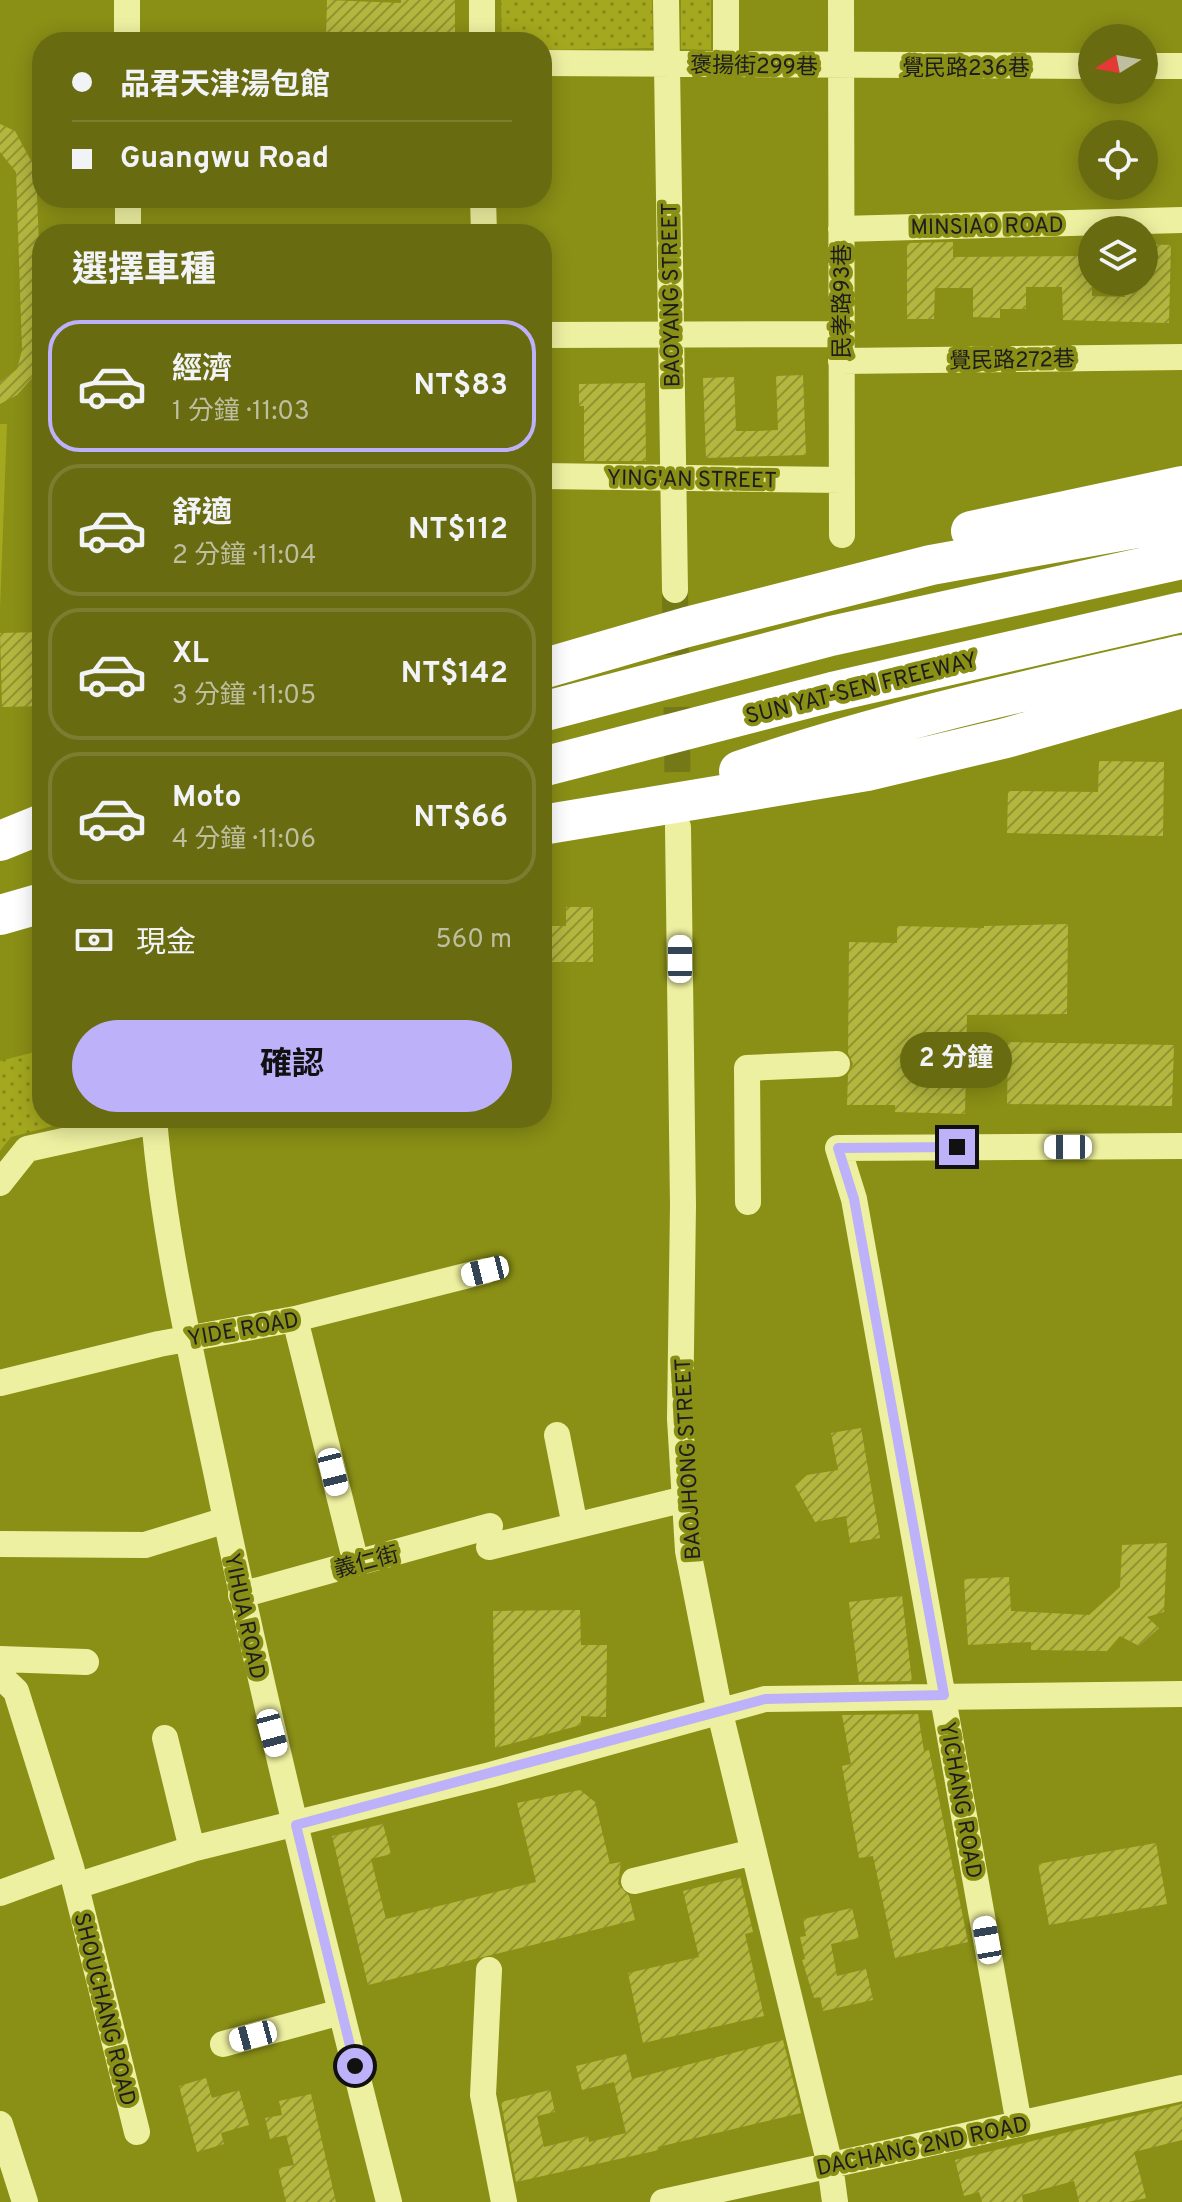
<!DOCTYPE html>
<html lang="zh-TW">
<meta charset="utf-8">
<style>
:root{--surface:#686b10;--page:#70731e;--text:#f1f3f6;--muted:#bdbf9f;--line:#7b7e30;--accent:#bdb1fa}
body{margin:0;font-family:Overpass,"Noto Sans TC",sans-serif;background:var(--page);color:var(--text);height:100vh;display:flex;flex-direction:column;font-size:30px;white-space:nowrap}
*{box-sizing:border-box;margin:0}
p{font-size:26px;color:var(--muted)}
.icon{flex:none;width:44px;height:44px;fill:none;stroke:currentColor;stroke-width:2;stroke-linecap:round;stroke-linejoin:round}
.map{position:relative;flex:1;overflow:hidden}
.side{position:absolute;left:32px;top:224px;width:520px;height:904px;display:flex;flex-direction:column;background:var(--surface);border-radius:32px;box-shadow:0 4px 20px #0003}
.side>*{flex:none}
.guide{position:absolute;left:32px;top:32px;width:520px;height:176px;border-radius:32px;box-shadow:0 4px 20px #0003;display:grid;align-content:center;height:176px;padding:0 40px;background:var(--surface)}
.needle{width:52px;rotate:259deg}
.controls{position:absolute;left:1078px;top:24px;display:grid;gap:16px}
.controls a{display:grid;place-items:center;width:80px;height:80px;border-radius:50%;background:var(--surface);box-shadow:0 4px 20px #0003;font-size:40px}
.end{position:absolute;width:36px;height:36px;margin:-18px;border:10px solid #bdb1fa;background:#111;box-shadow:0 0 0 4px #111}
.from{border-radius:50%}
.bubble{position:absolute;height:56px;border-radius:28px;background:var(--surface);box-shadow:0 4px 20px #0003;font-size:26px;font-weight:700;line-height:56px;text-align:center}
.car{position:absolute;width:24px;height:48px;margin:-24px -12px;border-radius:10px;box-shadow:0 0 6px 2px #0007;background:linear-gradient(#fff 24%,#345 0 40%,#fff 0 76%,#345 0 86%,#fff 0)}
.guide b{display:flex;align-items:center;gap:28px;height:76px;font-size:30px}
.guide b+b{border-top:2px solid var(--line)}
.guide i{width:20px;height:20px;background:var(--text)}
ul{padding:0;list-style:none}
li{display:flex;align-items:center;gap:24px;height:132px;margin:0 16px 12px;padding:0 24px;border:4px solid var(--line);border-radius:32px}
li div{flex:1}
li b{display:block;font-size:30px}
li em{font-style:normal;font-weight:700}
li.on{border-color:var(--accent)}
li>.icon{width:72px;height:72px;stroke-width:1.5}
h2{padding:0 40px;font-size:36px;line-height:96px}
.pay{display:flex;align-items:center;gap:20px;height:88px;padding:0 40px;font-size:30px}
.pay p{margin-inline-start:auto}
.primary-button{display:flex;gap:16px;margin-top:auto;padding:16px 40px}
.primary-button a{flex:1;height:92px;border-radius:48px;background:var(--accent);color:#111;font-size:32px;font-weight:700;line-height:92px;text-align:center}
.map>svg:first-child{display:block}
.park{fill:url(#park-dots)}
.pitch{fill:#a4a81e}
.building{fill:url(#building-hatch)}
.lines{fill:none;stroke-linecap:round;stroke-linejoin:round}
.minor-tunnel{stroke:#747817;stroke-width:26;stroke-dasharray:26 13;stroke-linecap:butt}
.minor{stroke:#eef0a1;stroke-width:26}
.highway{stroke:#fff;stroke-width:40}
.route{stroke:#bdb1fa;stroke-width:10}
.labels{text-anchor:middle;stroke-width:8;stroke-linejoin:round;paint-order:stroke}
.street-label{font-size:22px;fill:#1d1d1d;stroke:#8a8f16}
</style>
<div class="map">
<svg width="1182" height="2202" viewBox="0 0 1182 2202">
<defs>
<pattern id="park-dots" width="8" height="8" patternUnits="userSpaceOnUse" patternTransform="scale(2)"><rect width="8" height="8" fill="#a4a81e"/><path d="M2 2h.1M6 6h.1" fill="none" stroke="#85881a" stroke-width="1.8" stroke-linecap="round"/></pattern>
<pattern id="building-hatch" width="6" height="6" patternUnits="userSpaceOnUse" patternTransform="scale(2)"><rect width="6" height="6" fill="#b3b73e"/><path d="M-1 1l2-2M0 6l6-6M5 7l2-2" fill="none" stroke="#919433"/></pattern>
</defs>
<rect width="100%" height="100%" fill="#8a8f16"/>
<path class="park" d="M 501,0 L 652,0 L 653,48 L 542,50 L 542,42 L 502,42 Z
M 681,0 L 711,0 L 711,50 L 681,49 Z
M 42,1050 L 42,1118 L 83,1118 L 11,1137 L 0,1151 L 0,1061 Z"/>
<path class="pitch" d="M 0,424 L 7,424 L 0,610 Z"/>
<path class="building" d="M 327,0 L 401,3 L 401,0 L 455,0 L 455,38 L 326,38 Z
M 0,124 L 15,131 L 36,170 L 42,320 L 42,358 L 34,376 L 17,395 L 0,404 L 0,382 L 17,369 L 22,350 L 16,172 L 0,152 Z
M 953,242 L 953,257 L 1092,256 L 1092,296 L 1125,297 L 1125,282 L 1144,282 L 1144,244 L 1171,245 L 1169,323 L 1063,320 L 1062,287 L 1026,287 L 1026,309 L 1000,309 L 1000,318 L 973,317 L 973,288 L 935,288 L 934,319 L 907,319 L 907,243 Z
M 803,375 L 806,455 L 706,458 L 703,378 L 734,377 L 736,431 L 756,431 L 778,430 L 776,376 Z
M 645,383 L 646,461 L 584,461 L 584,406 L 579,406 L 579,384 Z
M 42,632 L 42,706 L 2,707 L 0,633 Z
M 1099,761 L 1164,762 L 1163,836 L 1007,833 L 1008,791 L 1098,792 Z
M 566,907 L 593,907 L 593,962 L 542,962 L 542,926 L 566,926 Z
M 1068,924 L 1067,1014 L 967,1015 L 965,1114 L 895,1112 L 895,1105 L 847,1105 L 848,1075 L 853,1064 L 848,1053 L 849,942 L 897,943 L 897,926 L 984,928 L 984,926 Z
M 1008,1042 L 1174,1045 L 1172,1106 L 1007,1104 Z
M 861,1428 L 880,1538 L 850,1543 L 846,1516 L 815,1522 L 795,1486 L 807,1475 L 838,1470 L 831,1433 Z
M 1167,1543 L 1164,1612 L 1147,1617 L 1159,1628 L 1139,1646 L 1120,1636 L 1107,1651 L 1031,1650 L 1031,1642 L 968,1645 L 964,1579 L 1009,1577 L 1011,1611 L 1089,1615 L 1120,1587 L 1122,1545 Z
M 902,1596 L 912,1681 L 859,1682 L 849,1602 Z
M 580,1610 L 581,1645 L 607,1645 L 606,1717 L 581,1716 L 581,1725 L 495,1748 L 493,1611 Z
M 918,1714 L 924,1751 L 929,1750 L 968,1942 L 895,1958 L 873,1856 L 859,1858 L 842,1766 L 851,1764 L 842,1715 Z
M 580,1790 L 595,1802 L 610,1864 L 621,1862 L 618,1884 L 629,1896 L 635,1920 L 368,1985 L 332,1836 L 383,1824 L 391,1854 L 371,1859 L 386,1919 L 536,1882 L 517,1803 Z
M 1156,1843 L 1167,1904 L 1049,1925 L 1038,1864 Z
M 740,1877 L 753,1932 L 745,1934 L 764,2016 L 643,2043 L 628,1973 L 699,1957 L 683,1891 Z
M 852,1908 L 859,1938 L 831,1944 L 837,1976 L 866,1969 L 873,2000 L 823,2011 L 820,1997 L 814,1998 L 802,1960 L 805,1959 L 800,1937 L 806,1936 L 803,1919 Z
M 783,2040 L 801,2113 L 658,2147 L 659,2150 L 516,2182 L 501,2102 L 550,2090 L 555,2112 L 537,2116 L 544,2147 L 588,2136 L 589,2142 L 626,2133 L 614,2082 L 582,2090 L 576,2066 L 626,2054 L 632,2079 Z
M 206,2078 L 212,2098 L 239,2090 L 249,2125 L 221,2133 L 224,2144 L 197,2152 L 179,2086 Z
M 311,2094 L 336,2202 L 286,2202 L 278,2168 L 294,2165 L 286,2135 L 270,2139 L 265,2118 L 282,2115 L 279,2101 Z
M 1182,2104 L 1182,2140 L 1134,2152 L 1146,2198 L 1128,2202 L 1079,2202 L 1074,2181 L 1022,2195 L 1023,2202 L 982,2202 L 979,2192 L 964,2196 L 955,2160 Z"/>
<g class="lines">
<path class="minor-tunnel" d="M 675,590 L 678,815"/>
<path class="minor" d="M 127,0 L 127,42
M 482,0 L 482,42
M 666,0 L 675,590
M 726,0 L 726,65
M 841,0 L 842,535
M 542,63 L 1092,66
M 1144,66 L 1182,66
M 128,198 L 128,234
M 483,198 L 484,234
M 841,229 L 1182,220
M 542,335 L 841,334
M 841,361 L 1182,357
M 542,476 L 842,480
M 678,827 L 683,1205 L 680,1419 L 688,1551 L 720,1713 L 830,2165 L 835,2202
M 154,1118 C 164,1239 192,1358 217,1476 C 267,1720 328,1961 389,2202
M 0,1183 L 27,1149 L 154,1121
M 748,1202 L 747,1068 L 837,1064
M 295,1319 L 356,1563
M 0,1383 L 159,1344 L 295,1319 L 485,1271
M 557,1435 L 575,1526
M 0,1544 L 145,1545 L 226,1520
M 489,1547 L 685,1499
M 241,1595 L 490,1526
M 0,1659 L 86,1662
M 0,1676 L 16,1691 L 71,1867 L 137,2132
M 165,1738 L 192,1849
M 634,1881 L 754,1852
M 76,1886 L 192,1849 L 490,1775 L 765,1699 L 1182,1694
M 0,1893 L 71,1867
M 489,1970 L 483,2095 L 504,2202
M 223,2044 L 341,2012
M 0,2124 L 25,2202
M 1019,2124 L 854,1199 L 838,1148 L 1182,1146
M 663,2202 L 1182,2088"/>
<path class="highway" d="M 971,531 L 1182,486
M 542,669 L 687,627 L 931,565 L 1182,520
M 542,712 L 831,636 L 1182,559
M 542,767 L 832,692 L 1182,612
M 739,771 C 884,721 1033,689 1182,655
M 542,825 L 867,771 L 1006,738 L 1182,688
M 0,841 L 42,824
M 0,915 L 42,903"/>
</g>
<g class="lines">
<path class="route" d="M 355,2066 L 296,1825 L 765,1699 L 944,1695 L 854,1199 L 838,1148 L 957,1147"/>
</g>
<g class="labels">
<g class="street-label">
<text transform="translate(754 65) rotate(1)" y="8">褒揚街299巷</text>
<text x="966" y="75">覺民路236巷</text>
<text transform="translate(987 225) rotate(-1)" y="8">MINSIAO ROAD</text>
<text transform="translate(670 295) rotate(-91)" y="8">BAOYANG STREET</text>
<text transform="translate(841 301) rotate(-90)" y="8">民孝路93巷</text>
<text transform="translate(1012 359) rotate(-1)" y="8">覺民路272巷</text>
<text transform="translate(692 478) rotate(1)" y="8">YING'AN STREET</text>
<text transform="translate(861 687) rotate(-14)" y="8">SUN YAT-SEN FREEWAY</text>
<text transform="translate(243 1328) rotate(-10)" y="8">YIDE ROAD</text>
<text transform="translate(687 1459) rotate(-93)" y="8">BAOJHONG STREET</text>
<text transform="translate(366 1561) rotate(-15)" y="8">義仁街</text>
<text transform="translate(246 1616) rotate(78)" y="8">YIHUA ROAD</text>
<text transform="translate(962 1800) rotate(80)" y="8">YICHANG ROAD</text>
<text transform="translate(106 2009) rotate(76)" y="8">SHOUCHANG ROAD</text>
<text transform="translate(922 2145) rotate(-12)" y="8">DACHANG 2ND ROAD</text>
</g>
</g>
</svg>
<div class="controls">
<a><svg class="needle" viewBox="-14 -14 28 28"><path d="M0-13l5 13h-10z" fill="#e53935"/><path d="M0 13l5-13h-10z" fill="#bdbf9f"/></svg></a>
<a><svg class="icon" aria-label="locate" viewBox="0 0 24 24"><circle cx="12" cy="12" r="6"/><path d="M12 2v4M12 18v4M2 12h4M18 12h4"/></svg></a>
<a><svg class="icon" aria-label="layers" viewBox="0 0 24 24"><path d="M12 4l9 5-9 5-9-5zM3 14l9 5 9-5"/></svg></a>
</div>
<i class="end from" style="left:355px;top:2066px"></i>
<i class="end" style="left:957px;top:1147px"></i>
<div class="bubble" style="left:900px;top:1032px;width:112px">2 分鐘</div>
<i class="car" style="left:680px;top:959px;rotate:0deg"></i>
<i class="car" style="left:1068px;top:1147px;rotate:270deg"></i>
<i class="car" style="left:485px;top:1271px;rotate:256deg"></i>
<i class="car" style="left:333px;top:1472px;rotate:166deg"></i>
<i class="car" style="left:272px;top:1733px;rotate:165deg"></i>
<i class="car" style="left:987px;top:1940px;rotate:350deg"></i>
<i class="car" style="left:253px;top:2036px;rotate:255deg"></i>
<div class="guide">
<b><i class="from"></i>品君天津湯包館</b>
<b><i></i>Guangwu Road</b>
</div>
<section class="side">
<h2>選擇車種</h2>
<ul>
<li class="on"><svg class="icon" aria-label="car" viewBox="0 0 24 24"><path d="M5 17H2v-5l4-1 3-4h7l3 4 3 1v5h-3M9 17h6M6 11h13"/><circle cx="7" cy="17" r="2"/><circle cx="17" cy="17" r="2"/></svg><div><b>經濟</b><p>1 分鐘 · 11:03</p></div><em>NT$83</em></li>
<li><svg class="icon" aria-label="car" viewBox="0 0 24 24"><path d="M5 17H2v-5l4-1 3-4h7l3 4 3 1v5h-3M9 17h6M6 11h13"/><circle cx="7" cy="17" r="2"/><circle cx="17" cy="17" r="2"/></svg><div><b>舒適</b><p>2 分鐘 · 11:04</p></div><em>NT$112</em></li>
<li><svg class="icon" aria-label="car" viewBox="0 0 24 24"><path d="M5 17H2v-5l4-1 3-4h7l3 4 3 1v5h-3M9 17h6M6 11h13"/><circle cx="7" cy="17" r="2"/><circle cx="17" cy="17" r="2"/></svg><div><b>XL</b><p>3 分鐘 · 11:05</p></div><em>NT$142</em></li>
<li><svg class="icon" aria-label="car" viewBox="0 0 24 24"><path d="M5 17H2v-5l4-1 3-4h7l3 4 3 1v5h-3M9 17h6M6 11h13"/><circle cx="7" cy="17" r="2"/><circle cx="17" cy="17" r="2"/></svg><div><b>Moto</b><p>4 分鐘 · 11:06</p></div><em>NT$66</em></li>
</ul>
<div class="pay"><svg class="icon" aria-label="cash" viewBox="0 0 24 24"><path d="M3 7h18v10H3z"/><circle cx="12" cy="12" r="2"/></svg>現金<p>560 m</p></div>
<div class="primary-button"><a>確認</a></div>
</section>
</div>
